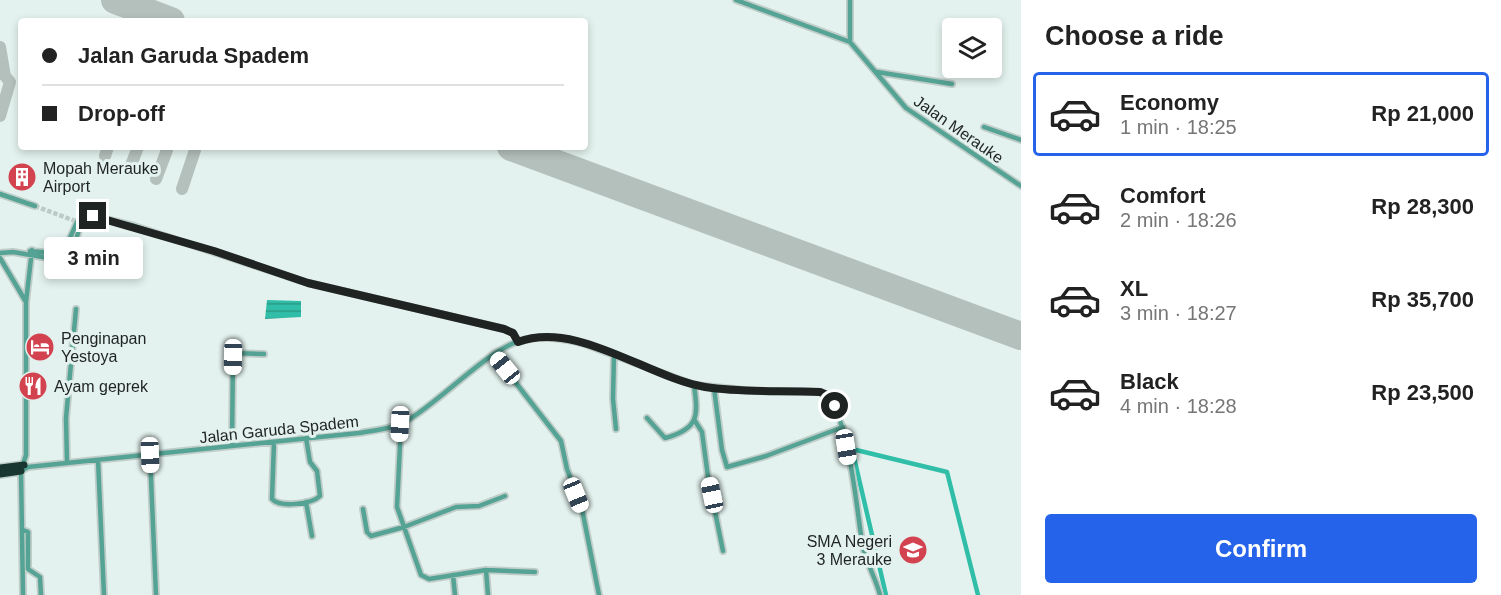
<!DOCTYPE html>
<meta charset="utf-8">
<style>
:root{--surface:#fff;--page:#f6f6f6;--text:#222;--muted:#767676;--line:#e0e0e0;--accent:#2563eb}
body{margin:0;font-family:Helvetica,sans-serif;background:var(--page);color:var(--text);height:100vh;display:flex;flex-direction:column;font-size:22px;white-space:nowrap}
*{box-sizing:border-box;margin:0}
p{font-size:20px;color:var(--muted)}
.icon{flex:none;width:33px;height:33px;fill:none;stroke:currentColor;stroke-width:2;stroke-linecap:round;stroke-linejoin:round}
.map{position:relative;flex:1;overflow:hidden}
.sheet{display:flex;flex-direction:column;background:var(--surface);width:480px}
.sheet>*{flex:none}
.guide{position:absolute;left:18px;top:18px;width:570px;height:132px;border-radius:6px;box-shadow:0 3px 9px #0003;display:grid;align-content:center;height:132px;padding:0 24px;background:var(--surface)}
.controls{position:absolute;left:942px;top:18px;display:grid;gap:12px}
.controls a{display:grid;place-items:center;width:60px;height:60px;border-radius:6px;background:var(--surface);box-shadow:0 3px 9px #0003;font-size:30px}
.end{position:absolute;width:27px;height:27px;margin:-14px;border:8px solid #1f2423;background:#fff;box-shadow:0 0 0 3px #fff}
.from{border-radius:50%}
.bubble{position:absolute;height:42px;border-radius:6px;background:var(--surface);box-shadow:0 3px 9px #0003;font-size:20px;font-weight:700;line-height:42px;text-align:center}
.car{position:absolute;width:18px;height:36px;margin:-18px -9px;border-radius:8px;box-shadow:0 0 4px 2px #0007;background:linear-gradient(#fff 24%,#345 0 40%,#fff 0 76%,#345 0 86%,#fff 0)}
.guide b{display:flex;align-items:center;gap:21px;height:57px;font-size:22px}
.guide b+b{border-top:2px solid var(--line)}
.guide i{width:15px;height:15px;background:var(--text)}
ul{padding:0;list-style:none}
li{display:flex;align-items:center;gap:18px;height:84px;margin:0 12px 9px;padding:0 12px;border:3px solid transparent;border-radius:6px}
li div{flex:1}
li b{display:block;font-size:22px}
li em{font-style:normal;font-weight:700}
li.selected{border-color:var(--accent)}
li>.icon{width:54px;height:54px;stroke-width:1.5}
h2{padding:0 24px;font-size:27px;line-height:72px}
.primary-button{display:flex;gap:12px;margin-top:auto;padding:12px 24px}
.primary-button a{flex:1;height:69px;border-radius:6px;background:var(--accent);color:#fff;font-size:24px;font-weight:700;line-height:69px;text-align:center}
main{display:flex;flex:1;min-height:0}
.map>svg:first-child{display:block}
.water{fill:url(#water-rules)}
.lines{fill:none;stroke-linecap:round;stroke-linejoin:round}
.canal{stroke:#31bea8;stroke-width:4.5}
.taxiway{stroke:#b4c0bc;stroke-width:12}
.runway{stroke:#b4c0bc;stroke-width:28}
.minor-tunnel{stroke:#bcc9c5;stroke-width:4.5;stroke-dasharray:4.5 2;stroke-linecap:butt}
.minor-casing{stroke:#c0cdc9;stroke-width:8}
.highway-casing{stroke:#c0cdc9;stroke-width:10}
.minor{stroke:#55a394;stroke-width:4.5}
.highway{stroke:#1a3631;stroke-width:7}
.route{stroke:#1f2423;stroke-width:8}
.labels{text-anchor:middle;stroke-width:6;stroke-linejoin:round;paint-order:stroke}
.street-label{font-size:16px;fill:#1f2423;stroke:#e3f2ee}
.poi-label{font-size:16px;fill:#1f2423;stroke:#e3f2ee;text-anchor:start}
</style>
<main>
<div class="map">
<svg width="1021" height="595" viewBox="0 0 1021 595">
<defs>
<pattern id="water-rules" width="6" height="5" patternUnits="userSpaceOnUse" patternTransform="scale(1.5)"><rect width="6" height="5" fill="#31bea8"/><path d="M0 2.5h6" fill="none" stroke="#299a88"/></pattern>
</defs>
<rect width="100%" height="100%" fill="#e3f2ee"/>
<path class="water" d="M 267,300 L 301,301 L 301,317 L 265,319 Z"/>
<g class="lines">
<path class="canal" d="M 886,595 L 852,449 L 947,472 L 978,595"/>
<path class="taxiway" d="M 0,47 L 5,76 L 10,82 L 0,116
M 105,156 L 108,147
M 130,168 L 138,147
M 156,179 L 167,150 L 165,147
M 182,189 L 195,150"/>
<path class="runway" d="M 115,0 L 171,21
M 511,147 L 1021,336"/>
<path class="minor-tunnel" d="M 35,206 L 75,221"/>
<g class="minor-casing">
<path id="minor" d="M 736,0 L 850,42 L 906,108 L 1021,186
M 850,42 L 850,0
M 877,72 L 952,84
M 984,127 L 1021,140
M 0,194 L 35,206
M 82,219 L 93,216 L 134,226 L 308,283 L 504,329 L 513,333 L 518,342
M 30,251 L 63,254 L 77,222
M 0,253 L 13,252 L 66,261 L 72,254 L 82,219 L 77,222
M 0,258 L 26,302
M 614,354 L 613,399 L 616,429
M 495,356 L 561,441 L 567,469 L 582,509 L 599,595
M 714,388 L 722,450 L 727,467 L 766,456 L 843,427
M 647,418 L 665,438 C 700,429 698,415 694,385
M 695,421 L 702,432 L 708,477 L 723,551
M 401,424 L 397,507 L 421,575 L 429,579 L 486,570 L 535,572
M 274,442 L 272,499 C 280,508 312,504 320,496 L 317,471 L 310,462 L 306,438
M 232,446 L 233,353 L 264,354
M 150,455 L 156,595
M 98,460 L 104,595
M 67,463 L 66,418 L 76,309
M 21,471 L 28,467 L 359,433 C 375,430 394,429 408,420 C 441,401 487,350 522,340 C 541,335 563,339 582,343 L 694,385 L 755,391 L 820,392 C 849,400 857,518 863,547 C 867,564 876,579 880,595
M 306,502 L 312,536
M 363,509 L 367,532 L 371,536 L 404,527 L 456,507 L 479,506 L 505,496
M 23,530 L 28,532 L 28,569 L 40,577 L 41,595
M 486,570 L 488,595
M 453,575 L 455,595
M 23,595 L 21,471 L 26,455 L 26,302 L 32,250"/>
</g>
<g class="highway-casing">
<path id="highway" d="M 0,468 L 24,465
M 0,474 L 21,471"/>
</g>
<use href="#minor" class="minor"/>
<use href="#highway" class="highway"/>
</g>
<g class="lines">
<path class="route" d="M 93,216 L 214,251 L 308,283 L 504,329 L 513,333 L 518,342 C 577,320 647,377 705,387 C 743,393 782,390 820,392 L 827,395 L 835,406"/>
</g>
<defs>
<g id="building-disc" transform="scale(1.5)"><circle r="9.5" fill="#d2424f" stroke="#e3f2ee"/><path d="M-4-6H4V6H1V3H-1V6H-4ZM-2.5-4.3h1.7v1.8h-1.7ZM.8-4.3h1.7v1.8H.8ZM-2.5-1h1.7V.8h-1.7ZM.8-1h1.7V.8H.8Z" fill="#fff"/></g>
<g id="hotel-disc" transform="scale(1.5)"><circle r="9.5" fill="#d2424f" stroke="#e3f2ee"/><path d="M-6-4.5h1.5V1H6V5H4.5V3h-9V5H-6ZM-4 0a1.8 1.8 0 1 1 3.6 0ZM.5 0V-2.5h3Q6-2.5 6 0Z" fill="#fff"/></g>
<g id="restaurant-disc" transform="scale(1.5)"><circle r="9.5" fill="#d2424f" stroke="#e3f2ee"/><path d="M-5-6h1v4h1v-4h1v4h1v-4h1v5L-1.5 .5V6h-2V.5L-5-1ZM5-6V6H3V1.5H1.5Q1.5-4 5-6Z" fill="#fff"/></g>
<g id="school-disc" transform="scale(1.5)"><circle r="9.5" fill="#d2424f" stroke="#e3f2ee"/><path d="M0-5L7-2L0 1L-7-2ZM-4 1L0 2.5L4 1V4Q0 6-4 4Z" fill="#fff"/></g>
</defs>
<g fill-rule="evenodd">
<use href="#building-disc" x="22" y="177"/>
<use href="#hotel-disc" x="40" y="347"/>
<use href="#restaurant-disc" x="33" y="386"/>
<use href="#school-disc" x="913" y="550"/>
</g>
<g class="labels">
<g class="street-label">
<text transform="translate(959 129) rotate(35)" y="6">Jalan Merauke</text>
<text transform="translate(279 429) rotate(-6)" y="6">Jalan Garuda Spadem</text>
</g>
<g class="poi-label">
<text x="43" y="174">Mopah Merauke<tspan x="43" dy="18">Airport</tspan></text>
<text x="61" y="344">Penginapan<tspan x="61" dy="18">Yestoya</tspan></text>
<text x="54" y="392">Ayam geprek</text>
<text x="892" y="547" text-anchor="end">SMA Negeri<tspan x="892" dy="18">3 Merauke</tspan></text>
</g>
</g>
</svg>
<div class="controls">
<a><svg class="icon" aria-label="layers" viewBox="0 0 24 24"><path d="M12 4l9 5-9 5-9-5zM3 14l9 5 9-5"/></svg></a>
</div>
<i class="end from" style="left:835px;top:406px"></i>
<i class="end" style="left:93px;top:216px"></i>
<div class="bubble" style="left:44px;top:237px;width:99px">3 min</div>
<i class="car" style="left:233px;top:357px;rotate:181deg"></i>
<i class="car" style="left:505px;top:368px;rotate:321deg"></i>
<i class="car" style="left:400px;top:424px;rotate:183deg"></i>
<i class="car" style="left:846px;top:447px;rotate:171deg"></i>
<i class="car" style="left:150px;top:455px;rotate:178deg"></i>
<i class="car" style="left:576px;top:495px;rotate:158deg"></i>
<i class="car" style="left:712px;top:495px;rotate:348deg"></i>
<div class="guide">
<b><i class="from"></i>Jalan Garuda Spadem</b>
<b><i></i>Drop-off</b>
</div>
</div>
<section class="sheet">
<h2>Choose a ride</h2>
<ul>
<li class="selected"><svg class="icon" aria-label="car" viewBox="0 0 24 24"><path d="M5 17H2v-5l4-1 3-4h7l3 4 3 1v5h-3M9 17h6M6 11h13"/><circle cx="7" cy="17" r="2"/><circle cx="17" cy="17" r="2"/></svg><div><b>Economy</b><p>1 min · 18:25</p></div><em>Rp 21,000</em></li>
<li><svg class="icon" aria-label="car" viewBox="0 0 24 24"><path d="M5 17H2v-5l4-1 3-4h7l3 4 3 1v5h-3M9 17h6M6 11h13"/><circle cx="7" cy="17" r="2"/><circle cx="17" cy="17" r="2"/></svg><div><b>Comfort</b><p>2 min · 18:26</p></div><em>Rp 28,300</em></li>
<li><svg class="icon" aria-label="car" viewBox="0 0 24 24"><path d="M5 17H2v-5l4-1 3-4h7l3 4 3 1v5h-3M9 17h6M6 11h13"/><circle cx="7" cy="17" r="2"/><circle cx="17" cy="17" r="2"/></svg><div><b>XL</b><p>3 min · 18:27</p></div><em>Rp 35,700</em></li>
<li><svg class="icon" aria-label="car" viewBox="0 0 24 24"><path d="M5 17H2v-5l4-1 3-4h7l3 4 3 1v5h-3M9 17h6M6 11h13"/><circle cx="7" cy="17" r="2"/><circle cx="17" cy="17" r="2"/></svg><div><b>Black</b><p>4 min · 18:28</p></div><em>Rp 23,500</em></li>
</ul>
<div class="primary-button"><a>Confirm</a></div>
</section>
</main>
